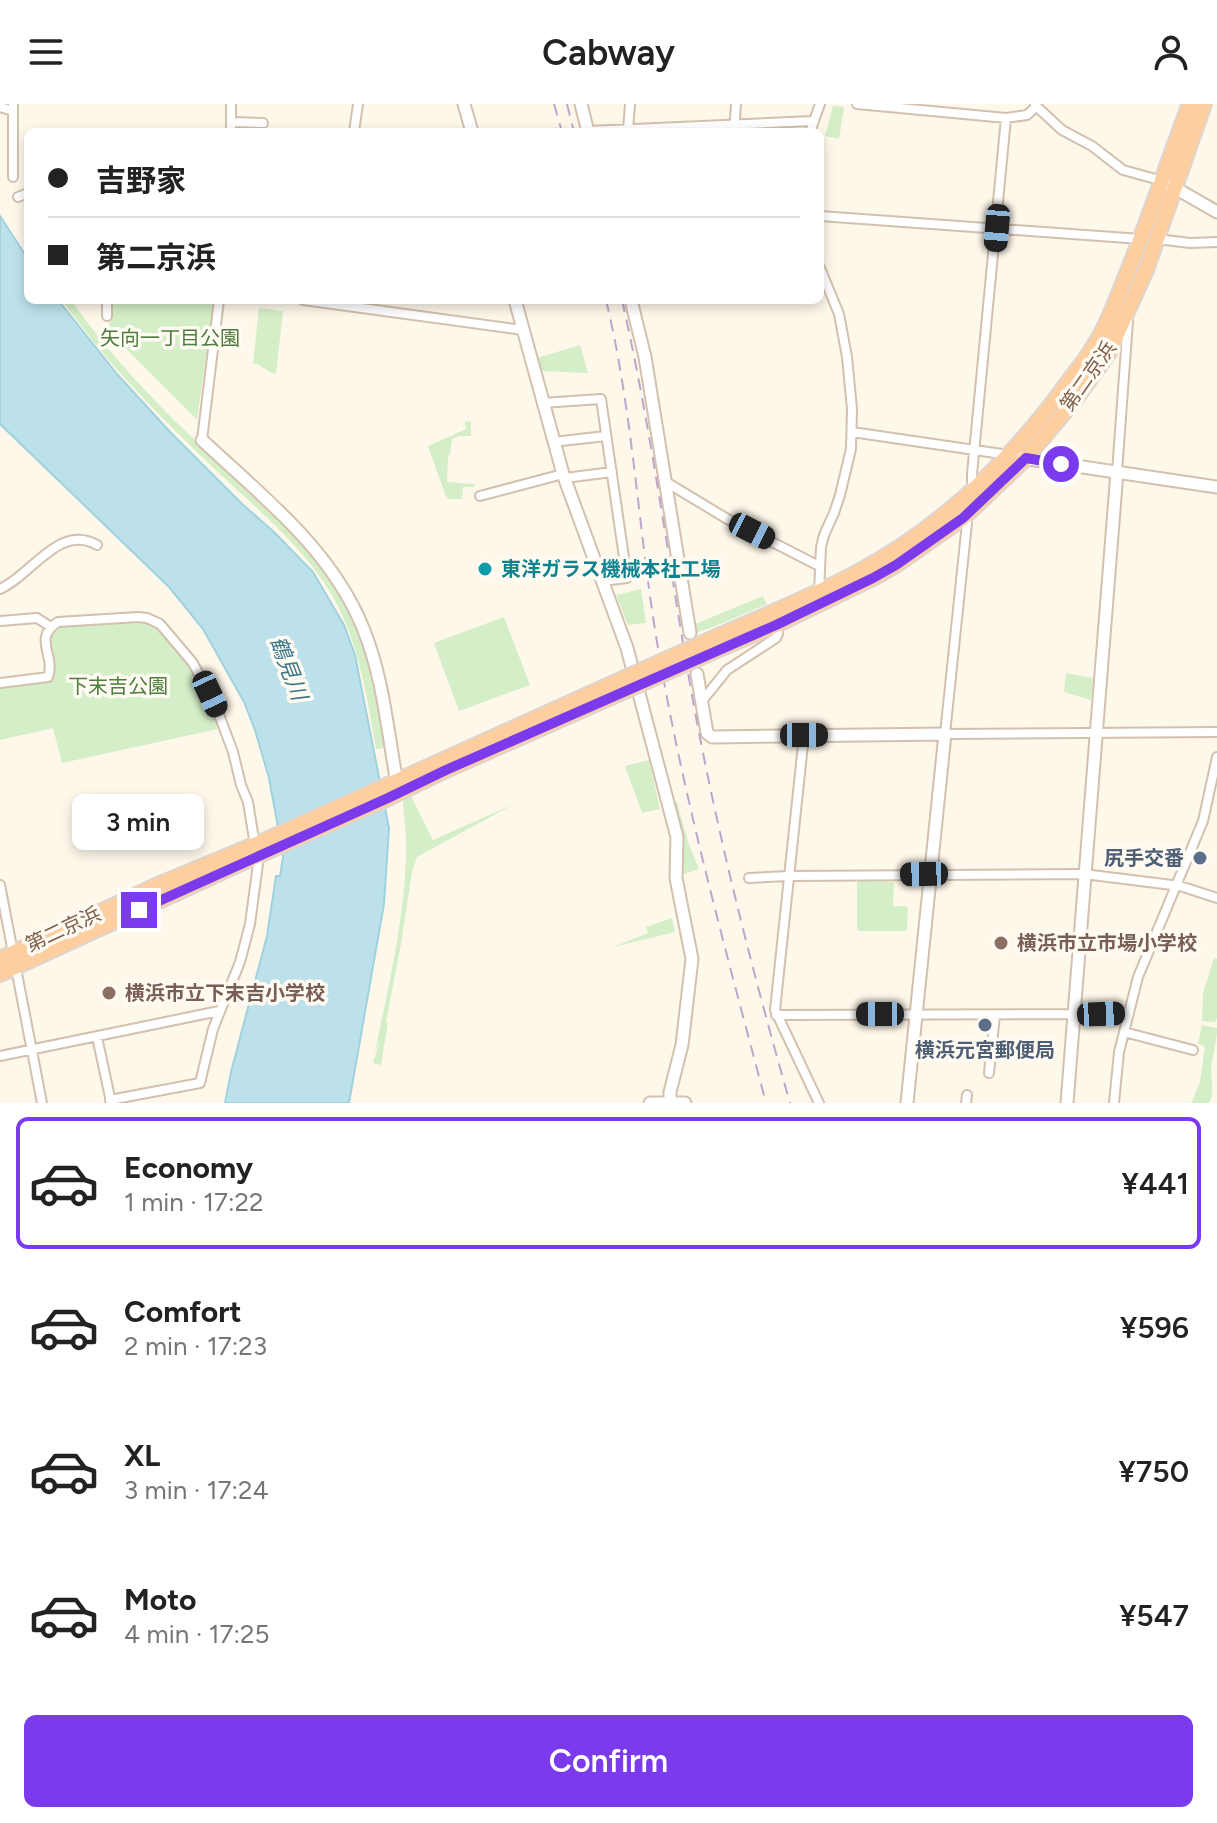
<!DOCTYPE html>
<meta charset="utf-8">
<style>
:root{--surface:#fff;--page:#f6f6f6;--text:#222;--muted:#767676;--line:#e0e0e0;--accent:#7c3aed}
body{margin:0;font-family:Figtree,"Noto Sans JP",sans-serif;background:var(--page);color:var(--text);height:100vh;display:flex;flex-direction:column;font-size:30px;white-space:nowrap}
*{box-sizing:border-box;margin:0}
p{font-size:26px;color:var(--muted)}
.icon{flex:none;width:44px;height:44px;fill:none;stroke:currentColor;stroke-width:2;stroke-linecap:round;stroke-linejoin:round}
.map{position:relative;height:999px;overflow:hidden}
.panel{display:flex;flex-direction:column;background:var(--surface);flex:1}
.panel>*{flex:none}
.top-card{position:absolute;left:24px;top:24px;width:800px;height:176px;border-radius:12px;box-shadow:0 4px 12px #0003;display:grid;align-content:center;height:176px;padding:0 24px;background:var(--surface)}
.end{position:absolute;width:36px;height:36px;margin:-18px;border:10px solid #7c3aed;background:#fff;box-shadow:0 0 0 4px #fff}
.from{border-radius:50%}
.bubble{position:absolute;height:56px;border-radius:12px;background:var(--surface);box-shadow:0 4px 12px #0003;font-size:26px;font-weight:600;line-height:56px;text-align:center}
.car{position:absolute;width:24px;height:48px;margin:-24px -12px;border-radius:10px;box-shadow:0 0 6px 2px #0007;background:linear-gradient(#222 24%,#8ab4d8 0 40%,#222 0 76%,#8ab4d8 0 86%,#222 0)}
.top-card b{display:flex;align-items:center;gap:28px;height:76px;font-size:30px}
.top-card b+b{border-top:2px solid var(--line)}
.top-card i{width:20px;height:20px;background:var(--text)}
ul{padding:14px 0 0;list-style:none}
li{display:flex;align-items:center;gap:24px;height:132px;margin:0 16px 12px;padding:0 8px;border:4px solid transparent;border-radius:12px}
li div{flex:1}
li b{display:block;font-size:30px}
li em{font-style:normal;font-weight:600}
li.current{border-color:var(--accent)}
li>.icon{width:72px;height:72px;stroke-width:1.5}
.cta{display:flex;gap:16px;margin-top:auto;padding:16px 24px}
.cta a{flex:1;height:92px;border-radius:12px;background:var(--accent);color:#fff;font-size:32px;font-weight:600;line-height:92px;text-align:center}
header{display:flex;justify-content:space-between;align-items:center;height:104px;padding:0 24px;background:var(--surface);font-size:36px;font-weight:600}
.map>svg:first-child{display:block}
.green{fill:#d4eec7}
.water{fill:#bce1eb;stroke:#a1d1de;stroke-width:2}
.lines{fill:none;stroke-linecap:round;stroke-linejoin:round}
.minor-casing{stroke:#d3c0ae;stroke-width:12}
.tertiary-casing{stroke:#d3c0ae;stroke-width:15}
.trunk-casing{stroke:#ddd5d0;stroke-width:18}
.minor{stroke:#fff;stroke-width:8}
.tertiary{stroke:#fff;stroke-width:11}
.trunk{stroke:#fece9f;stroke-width:14}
.rail{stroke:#bca6cb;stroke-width:2;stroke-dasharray:12 8;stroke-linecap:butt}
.trunk-bridge-casing{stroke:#ddd5d0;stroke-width:18;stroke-linecap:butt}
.trunk-bridge{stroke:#fece9f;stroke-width:14}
.route{stroke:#7c3aed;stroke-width:10}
.culture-dot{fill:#0f9aa8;stroke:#fffbf3;stroke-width:3}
.service-dot{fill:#5c6f8a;stroke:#fffbf3;stroke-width:3}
.education-dot{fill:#8d6e63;stroke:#fffbf3;stroke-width:3}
.labels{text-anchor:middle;stroke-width:7;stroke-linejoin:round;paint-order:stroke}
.park-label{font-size:20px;fill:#4c7d3e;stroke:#fffbf3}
.street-label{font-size:20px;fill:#7d5f4a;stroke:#fffbf3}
.culture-label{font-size:20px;font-weight:bold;fill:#0d838f;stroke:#fffbf3;text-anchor:start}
.service-label{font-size:20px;font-weight:bold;fill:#4e5e75;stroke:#fffbf3;text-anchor:end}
.education-label{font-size:20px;font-weight:bold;fill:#785e54;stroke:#fffbf3;text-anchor:start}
.water-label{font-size:22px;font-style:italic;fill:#3e798b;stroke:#fffbf3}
</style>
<header><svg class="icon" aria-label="menu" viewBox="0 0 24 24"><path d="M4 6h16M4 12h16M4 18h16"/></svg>Cabway<svg class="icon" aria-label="person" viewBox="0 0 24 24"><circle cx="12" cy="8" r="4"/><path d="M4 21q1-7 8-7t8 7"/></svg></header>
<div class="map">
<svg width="1217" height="999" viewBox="0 0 1217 999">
<rect width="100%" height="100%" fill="#fef8eb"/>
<path class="green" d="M 833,2 L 844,3 L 839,35 L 825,32 Z
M 62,196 L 71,196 C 110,252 160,304 210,350 C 256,393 312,435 342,492 C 367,540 376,591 384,644 L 376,645 C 367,593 359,540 333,493 C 305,444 258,406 218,368 C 162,315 106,259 62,196 Z
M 111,196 L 214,196 L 197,316 L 109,228 Z
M 259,204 L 283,207 L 276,270 C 267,268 262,261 253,259 Z
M 580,241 L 588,269 L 540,267 L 537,254 Z
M 465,317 L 471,318 L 471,332 L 459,332 L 452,335 L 450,351 L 448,351 L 447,378 L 474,380 L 475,383 L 463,383 L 462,395 L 448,395 L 445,390 L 428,342 L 466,325 Z
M 641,485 L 646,519 L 628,521 L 616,491 Z
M 763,492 L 767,500 L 718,521 L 696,529 L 693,521 Z
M 504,513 L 530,581 L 459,607 L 434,539 Z
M 147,517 L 159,522 L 190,561 L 206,590 L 218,625 L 62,659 L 53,624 L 0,636 L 0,582 L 51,575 C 60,560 42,544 50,530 C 52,526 56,523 59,520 Z
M 1066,569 L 1093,574 L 1091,596 L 1064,588 Z
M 649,656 L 660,705 L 642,709 L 625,662 Z
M 411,692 L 433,736 L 516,699 L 417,753 L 412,768 L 401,840 L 386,918 L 388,918 L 381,961 L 373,959 L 380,936 L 375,948 C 388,884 404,818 406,752 C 407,733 404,716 403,697 Z
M 674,698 L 677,698 L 688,738 L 699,765 L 681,771 L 682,733 Z
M 859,777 L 894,778 L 893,802 L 906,802 L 908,804 L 907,825 L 906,827 L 859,827 L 857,825 L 857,779 Z
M 672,814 L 675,828 L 613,843 L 648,829 L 646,823 Z
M 1214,854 L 1217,855 L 1217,914 L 1215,918 L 1202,917 L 1203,889 Z
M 1202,921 L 1217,924 C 1217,936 1214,946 1212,958 C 1209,973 1216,985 1209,999 L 1191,999 L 1200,978 L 1205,942 L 1198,940 Z"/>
<path class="water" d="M 0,112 L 28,155 L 28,196 L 58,196 L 117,270 L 171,329 L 241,399 L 274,428 L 313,468 L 344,521 L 355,551 L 389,724 L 384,800 L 349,999 L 225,999 L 231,968 L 267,832 L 276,772 L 280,772 L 283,753 L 278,723 L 269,674 L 255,626 L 244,598 L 203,525 L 169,483 L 0,320 Z"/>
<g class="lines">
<g class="minor-casing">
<path id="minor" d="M 857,0 L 1006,14 L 1027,11 L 1036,3
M 1035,1 L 1062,26 L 1092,42 L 1123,66 L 1163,77
M 0,3 L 13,7
M 232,18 L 263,19
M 628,26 L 630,0
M 588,27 L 812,17
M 231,28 L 231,0
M 354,28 L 358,0
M 734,28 L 736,0
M 810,28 L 820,0
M 13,73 L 13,0
M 18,93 L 28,89
M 820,112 L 1141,135
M 1157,135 L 1190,139 L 1217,138
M 303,196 L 523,226
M 107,212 L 107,196
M 542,299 L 601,295 L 627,474 L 602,477
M 852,328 L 1009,351
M 202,336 L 219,196
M 553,338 L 606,332
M 1117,368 L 1128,217
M 565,374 L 612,368
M 666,378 L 729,416 L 819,462
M 974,384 L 972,379 L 972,370 L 1006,14
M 480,392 L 563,370
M 963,414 L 967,419 L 945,630 L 1217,628
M 0,485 C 31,472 59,419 97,441
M 819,488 L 821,443 L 824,431 L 834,409 L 840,391 L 851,345 L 852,305 L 847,253 L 839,210 L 820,164
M 0,517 L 37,514 L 51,523
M 0,579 L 48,573 C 56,552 32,534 58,518 L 138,513 L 147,514 L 160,520 L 193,559 L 218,608 L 233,648 L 241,681 L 248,698 L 258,760 L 250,820 L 240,858 L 213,925 L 200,979 L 110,996
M 702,597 L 727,566 L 776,534 L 778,530 L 776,521
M 804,631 L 775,906 L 819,999
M 749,774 L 789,772 L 1084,770 L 1180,782 L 1217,794
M 0,781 L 42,999
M 776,911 L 1129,910
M 1124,928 L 1193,946
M 97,933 L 111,998
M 0,952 L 219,907
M 989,969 L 995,911
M 966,999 L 967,991
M 1114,999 L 1119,948 L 1138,873 L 1203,717 L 1217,653"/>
</g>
<g class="tertiary-casing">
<path id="tertiary" d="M 464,0 L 472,28
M 581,0 L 588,28
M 1163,77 L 1217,108
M 515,196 L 563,370 L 627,544 L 677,733 L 676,774 L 692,855 L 682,941 L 670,988 L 670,999
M 631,196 L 645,253 L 690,529
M 202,336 C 263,393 331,445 363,524 C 384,575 388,632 398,685
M 1022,354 L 1217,383
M 697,570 L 707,629 L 712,633 L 945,630 L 907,999
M 650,999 L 685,999
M 1067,999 L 1117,368"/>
</g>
<g class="trunk-casing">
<path id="trunk" d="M 712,535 C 759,514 809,494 855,470 C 941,424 1013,355 1069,277 C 1078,265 1087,254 1094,242 C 1106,224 1114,202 1122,182 C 1147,122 1167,60 1190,0
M 712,548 L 776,521 L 873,474 L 896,461 L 963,414 L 1026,354 L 1074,297 L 1108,250 L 1146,166 L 1204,0
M 0,855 L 158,781 L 264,737 L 623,575
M 0,870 L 239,760 L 388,694 L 446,666 L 629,585"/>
</g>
<use href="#minor" class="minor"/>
<use href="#tertiary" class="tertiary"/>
<use href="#trunk" class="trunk"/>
<path class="rail" d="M 554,0 L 562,28
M 567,0 L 574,28
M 606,196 C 633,308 638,424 657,538 C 683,694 726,847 766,999
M 622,196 C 652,328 669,463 693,597 C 718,733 752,866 790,999"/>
<g class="trunk-bridge-casing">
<path id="trunk-bridge" d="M 623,575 L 712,535
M 629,585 L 712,548"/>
</g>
<use href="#trunk-bridge" class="trunk-bridge"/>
</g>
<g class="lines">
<path class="route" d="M 139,806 L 388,694 L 446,666 L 776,521 L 873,474 L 896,461 L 963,414 L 1026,354 L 1061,360"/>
</g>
<circle class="culture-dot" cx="485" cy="465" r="8"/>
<g class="service-dot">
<circle cx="1200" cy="754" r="8"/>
<circle cx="985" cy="921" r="8"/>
</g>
<g class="education-dot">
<circle cx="1001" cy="839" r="8"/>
<circle cx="109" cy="889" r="8"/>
</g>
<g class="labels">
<g class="park-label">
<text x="170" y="241">矢向一丁目公園</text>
<text x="118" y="589">下末吉公園</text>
</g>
<g class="street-label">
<text transform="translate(1088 272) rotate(-55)" y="7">第二京浜</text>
<text transform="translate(63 825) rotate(-25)" y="7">第二京浜</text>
</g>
<g class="culture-label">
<text x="501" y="472">東洋ガラス機械本社工場</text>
</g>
<g class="service-label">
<text x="1184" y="761">尻手交番</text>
<text x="985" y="953" text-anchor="middle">横浜元宮郵便局</text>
</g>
<g class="education-label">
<text x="1017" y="846">横浜市立市場小学校</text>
<text x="125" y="896">横浜市立下末吉小学校</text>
</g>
<g class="water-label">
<text transform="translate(289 564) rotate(69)" y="8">鶴見川</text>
</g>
</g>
</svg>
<i class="end from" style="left:1061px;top:360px"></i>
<i class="end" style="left:139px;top:806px"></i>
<div class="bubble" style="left:72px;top:690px;width:132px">3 min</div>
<i class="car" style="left:997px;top:124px;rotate:185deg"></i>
<i class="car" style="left:752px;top:427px;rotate:117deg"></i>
<i class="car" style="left:210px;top:590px;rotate:155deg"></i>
<i class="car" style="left:804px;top:631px;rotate:90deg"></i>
<i class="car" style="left:924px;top:770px;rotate:269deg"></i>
<i class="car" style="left:880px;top:910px;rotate:270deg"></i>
<i class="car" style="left:1101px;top:910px;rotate:88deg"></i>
<div class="top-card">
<b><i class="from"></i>吉野家</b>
<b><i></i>第二京浜</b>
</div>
</div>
<section class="panel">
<ul>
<li class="current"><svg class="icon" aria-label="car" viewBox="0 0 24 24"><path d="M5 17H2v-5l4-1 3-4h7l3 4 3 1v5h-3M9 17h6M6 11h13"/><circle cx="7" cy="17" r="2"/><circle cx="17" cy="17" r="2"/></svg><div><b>Economy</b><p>1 min · 17:22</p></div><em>¥441</em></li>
<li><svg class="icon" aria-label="car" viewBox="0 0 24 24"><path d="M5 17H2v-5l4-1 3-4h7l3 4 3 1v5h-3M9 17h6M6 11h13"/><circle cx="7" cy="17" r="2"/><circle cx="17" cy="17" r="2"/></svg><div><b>Comfort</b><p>2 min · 17:23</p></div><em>¥596</em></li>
<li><svg class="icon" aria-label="car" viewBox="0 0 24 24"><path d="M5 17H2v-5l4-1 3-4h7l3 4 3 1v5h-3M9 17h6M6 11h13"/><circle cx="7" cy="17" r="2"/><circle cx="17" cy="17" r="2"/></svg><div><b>XL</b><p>3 min · 17:24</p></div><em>¥750</em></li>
<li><svg class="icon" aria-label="car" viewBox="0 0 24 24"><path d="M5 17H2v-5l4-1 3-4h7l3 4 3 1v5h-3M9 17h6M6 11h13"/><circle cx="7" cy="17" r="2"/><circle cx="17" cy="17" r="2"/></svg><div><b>Moto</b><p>4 min · 17:25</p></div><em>¥547</em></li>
</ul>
<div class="cta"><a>Confirm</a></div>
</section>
